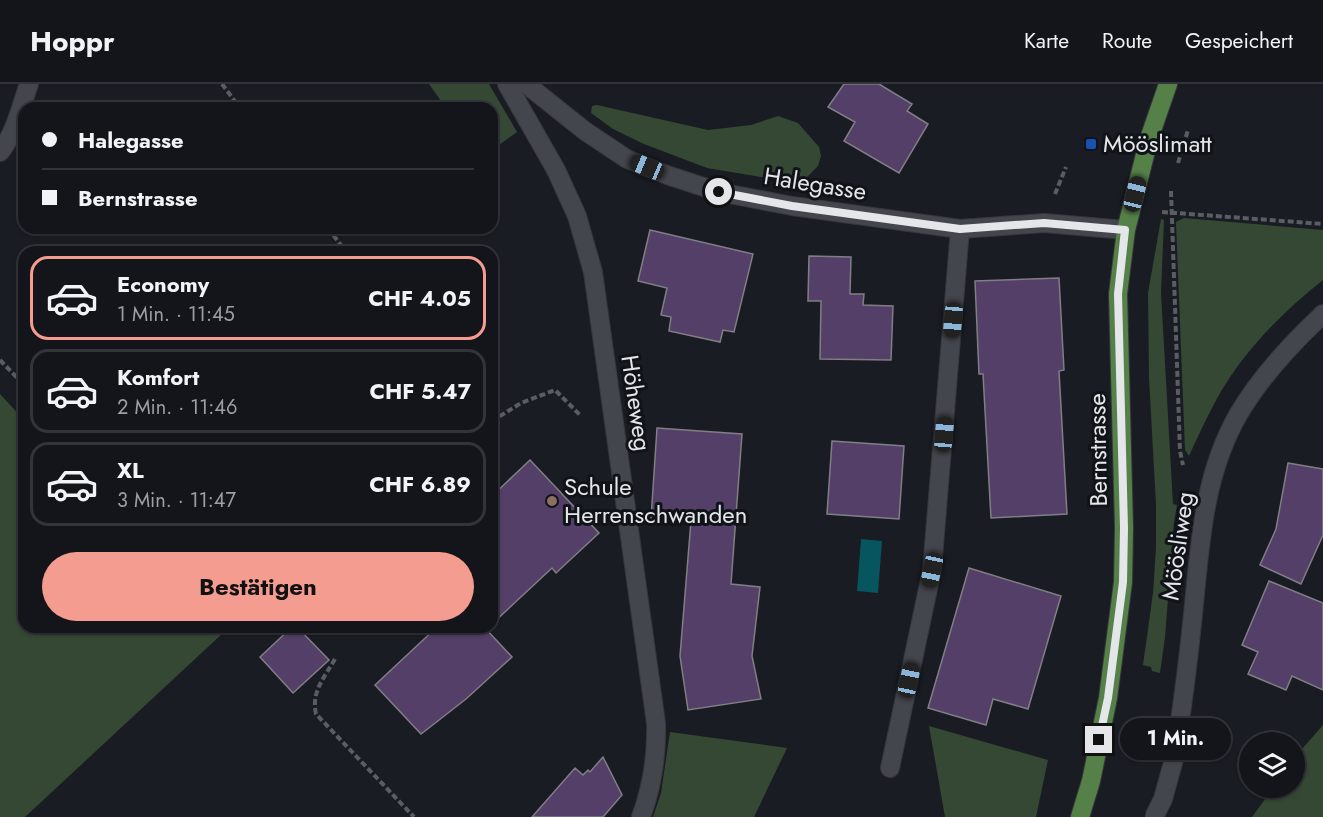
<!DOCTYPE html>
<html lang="de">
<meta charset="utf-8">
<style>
:root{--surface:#13151a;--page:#202227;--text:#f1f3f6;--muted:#9d9fa2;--line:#323439;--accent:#f59c91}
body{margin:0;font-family:Jost,sans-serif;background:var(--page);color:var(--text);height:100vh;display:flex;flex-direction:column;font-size:22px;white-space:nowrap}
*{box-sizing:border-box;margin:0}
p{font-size:20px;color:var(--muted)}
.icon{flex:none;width:33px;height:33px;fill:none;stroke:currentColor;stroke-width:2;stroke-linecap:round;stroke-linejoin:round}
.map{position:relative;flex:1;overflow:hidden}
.panel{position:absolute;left:18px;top:162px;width:480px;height:387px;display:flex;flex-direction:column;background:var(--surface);border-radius:18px;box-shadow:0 2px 4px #0004,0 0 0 2px var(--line)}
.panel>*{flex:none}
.hud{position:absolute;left:18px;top:18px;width:480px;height:132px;border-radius:18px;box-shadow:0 2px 4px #0004,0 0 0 2px var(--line);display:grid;align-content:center;height:132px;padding:0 24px;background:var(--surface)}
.tools{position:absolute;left:1239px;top:648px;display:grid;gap:12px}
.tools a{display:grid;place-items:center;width:66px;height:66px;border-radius:50%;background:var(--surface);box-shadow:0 2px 4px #0004,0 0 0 2px var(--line);font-size:30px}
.end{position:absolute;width:27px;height:27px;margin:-14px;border:8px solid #e4e6ea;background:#111;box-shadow:0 0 0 3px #111}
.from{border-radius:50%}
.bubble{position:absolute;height:42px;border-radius:21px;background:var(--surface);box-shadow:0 2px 4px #0004,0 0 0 2px var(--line);font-size:20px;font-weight:700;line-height:42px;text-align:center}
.car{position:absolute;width:18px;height:36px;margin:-18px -9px;border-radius:8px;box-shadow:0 0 4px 2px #0007;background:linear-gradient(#222 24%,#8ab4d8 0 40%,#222 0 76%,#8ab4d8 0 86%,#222 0)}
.hud b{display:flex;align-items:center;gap:21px;height:57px;font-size:22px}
.hud b+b{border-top:2px solid var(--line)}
.hud i{width:15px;height:15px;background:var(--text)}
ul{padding:10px 0 0;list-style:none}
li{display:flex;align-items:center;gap:18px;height:84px;margin:0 12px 9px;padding:0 12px;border:3px solid var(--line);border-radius:18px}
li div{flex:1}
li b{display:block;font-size:22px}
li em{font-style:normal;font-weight:700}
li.active{border-color:var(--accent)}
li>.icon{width:54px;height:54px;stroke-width:1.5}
.action{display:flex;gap:12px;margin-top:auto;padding:12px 24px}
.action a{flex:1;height:69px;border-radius:36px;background:var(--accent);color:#111;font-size:24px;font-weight:700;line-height:69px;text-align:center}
header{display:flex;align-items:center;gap:36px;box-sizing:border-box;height:84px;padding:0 30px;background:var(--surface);border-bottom:2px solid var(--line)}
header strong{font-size:28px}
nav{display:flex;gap:33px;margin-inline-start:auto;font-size:21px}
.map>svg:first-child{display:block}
.green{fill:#344834}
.water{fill:#07555e}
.building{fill:#533f67;stroke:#817e85;stroke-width:1.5}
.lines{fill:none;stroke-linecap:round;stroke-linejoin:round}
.minor-casing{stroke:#36373c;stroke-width:20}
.major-casing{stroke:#36373c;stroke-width:20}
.path{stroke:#5a5d62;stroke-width:4;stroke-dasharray:6 3;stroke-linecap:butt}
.minor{stroke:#44464d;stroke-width:18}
.major{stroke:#558048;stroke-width:18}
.minor-bridge-casing{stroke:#36373c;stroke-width:20;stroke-linecap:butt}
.minor-bridge{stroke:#44464d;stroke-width:18}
.route{stroke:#e4e6ea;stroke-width:8}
.transit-dot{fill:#1a4fb4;stroke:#101318;stroke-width:2}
.education-dot{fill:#8d6e63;stroke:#101318;stroke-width:2}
.labels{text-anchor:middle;stroke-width:6;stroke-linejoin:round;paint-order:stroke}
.poi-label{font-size:24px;fill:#e4e6ea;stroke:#101318;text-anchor:start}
.street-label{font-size:24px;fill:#e4e6ea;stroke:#101318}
</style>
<header>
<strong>Hoppr</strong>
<nav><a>Karte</a><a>Route</a><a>Gespeichert</a></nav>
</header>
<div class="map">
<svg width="1323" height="733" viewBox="0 0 1323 733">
<rect width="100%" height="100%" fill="#191c22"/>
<path class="green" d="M 429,0 L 489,0 L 517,48 L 492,66 L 492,24 L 446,24 Z
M 597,21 L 708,46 L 751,41 L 778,32 L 798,39 L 819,63 L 821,72 L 818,82 L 807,93 L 773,95 L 707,84 L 644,60 L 613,45 L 591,29 L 592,22 Z
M 1184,134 L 1323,146 L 1323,196 C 1278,232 1237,273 1211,326 C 1203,341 1196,357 1189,372 L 1185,366 L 1176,138 Z
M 1161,135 L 1164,136 L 1161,209 L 1173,420 L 1177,421 L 1174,438 L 1165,553 L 1160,589 L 1152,587 L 1151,583 L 1143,581 L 1153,509 L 1156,464 L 1156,421 L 1149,294 L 1148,209 Z
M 0,310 L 24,336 L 24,543 L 217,543 L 223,549 L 25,733 L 0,733 Z
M 1323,641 L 1323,733 L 1252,733 L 1273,704 L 1294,704 L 1295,673 Z
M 929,642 L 1048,676 L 1036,733 L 945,733 Z
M 670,648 L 787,664 L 754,733 L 653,733 L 661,709 Z"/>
<path class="water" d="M 861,455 L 882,457 L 878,509 L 857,507 Z"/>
<path class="building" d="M 844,0 L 879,0 L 912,20 L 907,27 L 928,40 L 899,89 L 844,57 L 855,38 L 828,23 Z
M 650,146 L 753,170 L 734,248 L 723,246 L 720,258 L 669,247 L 671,233 L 661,231 L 667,204 L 638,197 Z
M 809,172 L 851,173 L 850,210 L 864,210 L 863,221 L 893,222 L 891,276 L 820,275 L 821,217 L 808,217 Z
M 1059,194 L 1064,286 L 1059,287 L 1067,430 L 991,434 L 983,290 L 979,290 L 975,197 Z
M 657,344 L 742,350 L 731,500 L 760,503 L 752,572 L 761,615 L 688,626 L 680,572 L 691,437 L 651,435 Z
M 832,357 L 904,362 L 899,435 L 827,430 Z
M 530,376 L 599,449 L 556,489 L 552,484 L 492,540 L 492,412 Z
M 1288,379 L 1323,385 L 1323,451 L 1301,500 L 1260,481 L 1276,445 Z
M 969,484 L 1061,512 L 1028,625 L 993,615 L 986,641 L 928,624 Z
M 1269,497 L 1323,519 L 1323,606 L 1292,592 L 1286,606 L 1248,590 L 1258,568 L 1242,561 Z
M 292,543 L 297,543 L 329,576 L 293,609 L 260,573 Z
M 437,543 L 484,543 L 512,573 L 466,615 L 421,650 L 375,601 Z
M 603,673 L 622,711 L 603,733 L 532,733 L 575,684 L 583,691 L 588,686 L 590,688 Z"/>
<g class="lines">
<g class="minor-casing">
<path id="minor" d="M 507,0 L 556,86 L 577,132 L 593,188 L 656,639 C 657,671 652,703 641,733
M 526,0 L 585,47 L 627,75 L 667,91 L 719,108 L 792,122 L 960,145 L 1044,139 L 1126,146
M 0,68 C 15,50 21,22 29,0
M 1174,675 C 1182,627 1188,579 1193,530 C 1200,462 1203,392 1238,331 C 1260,293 1291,260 1323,230
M 890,684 L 932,486 L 960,145"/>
</g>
<g class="major-casing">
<path id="major" d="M 1080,733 L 1091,697 L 1108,614 L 1123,498 L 1124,444 L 1118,210 L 1126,146 L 1149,55 L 1168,0"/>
</g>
<path class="path" d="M 222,0 L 240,24
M 1178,79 L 1188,46
M 1171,107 L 1180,367 L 1183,381
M 1055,110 L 1066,83
M 1162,128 L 1323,140
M 328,144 L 346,168
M 0,276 L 24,301
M 492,337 L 521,319 L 555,306 L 581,332
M 335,575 C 324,594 311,608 316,630 L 414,733"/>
<use href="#minor" class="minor"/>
<use href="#major" class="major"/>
<g class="minor-bridge-casing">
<path id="minor-bridge" d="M 1154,733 L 1163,715 L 1174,675"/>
</g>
<use href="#minor-bridge" class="minor-bridge"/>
</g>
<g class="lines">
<path class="route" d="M 719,108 L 792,122 L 960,145 L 1044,139 L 1125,146 L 1118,210 L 1124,444 L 1123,498 L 1108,614 L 1099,656"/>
</g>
<rect class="transit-dot" x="1085" y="54" width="12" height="12" rx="3"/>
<circle class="education-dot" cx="552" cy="417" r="6"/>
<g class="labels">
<g class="poi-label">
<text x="1103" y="68">Mööslimatt</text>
<text x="564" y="411">Schule<tspan x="564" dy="28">Herrenschwanden</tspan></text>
</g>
<g class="street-label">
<text transform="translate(815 100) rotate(9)" y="8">Halegasse</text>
<text transform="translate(636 319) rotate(82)" y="8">Höheweg</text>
<text transform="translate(1098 366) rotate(-91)" y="8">Bernstrasse</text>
<text transform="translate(1178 462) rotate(-82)" y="8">Möösliweg</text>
</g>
</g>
</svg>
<div class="tools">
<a><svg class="icon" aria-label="layers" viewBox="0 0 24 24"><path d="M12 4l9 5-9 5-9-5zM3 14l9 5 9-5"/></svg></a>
</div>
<i class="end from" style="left:719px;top:108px"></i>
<i class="end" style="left:1099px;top:656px"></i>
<div class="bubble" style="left:1120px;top:634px;width:111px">1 Min.</div>
<i class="car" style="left:647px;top:83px;rotate:293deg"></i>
<i class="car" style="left:1135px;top:110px;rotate:14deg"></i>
<i class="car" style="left:953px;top:236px;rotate:185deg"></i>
<i class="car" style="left:944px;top:350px;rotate:5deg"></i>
<i class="car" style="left:932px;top:486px;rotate:192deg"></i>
<i class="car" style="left:909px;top:596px;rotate:12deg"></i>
<div class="hud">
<b><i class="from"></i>Halegasse</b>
<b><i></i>Bernstrasse</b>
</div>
<section class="panel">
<ul>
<li class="active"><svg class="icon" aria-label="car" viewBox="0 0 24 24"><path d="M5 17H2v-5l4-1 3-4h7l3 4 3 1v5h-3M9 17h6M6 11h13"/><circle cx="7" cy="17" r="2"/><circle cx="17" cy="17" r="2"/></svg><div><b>Economy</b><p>1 Min. · 11:45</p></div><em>CHF 4.05</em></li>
<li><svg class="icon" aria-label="car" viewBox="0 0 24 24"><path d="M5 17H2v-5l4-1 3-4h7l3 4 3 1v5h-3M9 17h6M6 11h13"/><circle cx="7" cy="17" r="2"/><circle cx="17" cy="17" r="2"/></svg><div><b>Komfort</b><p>2 Min. · 11:46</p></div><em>CHF 5.47</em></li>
<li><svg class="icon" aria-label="car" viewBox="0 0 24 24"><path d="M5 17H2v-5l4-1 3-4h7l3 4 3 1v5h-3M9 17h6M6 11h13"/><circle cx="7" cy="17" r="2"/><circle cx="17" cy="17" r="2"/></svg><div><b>XL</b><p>3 Min. · 11:47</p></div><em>CHF 6.89</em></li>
</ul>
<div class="action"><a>Bestätigen</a></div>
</section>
</div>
